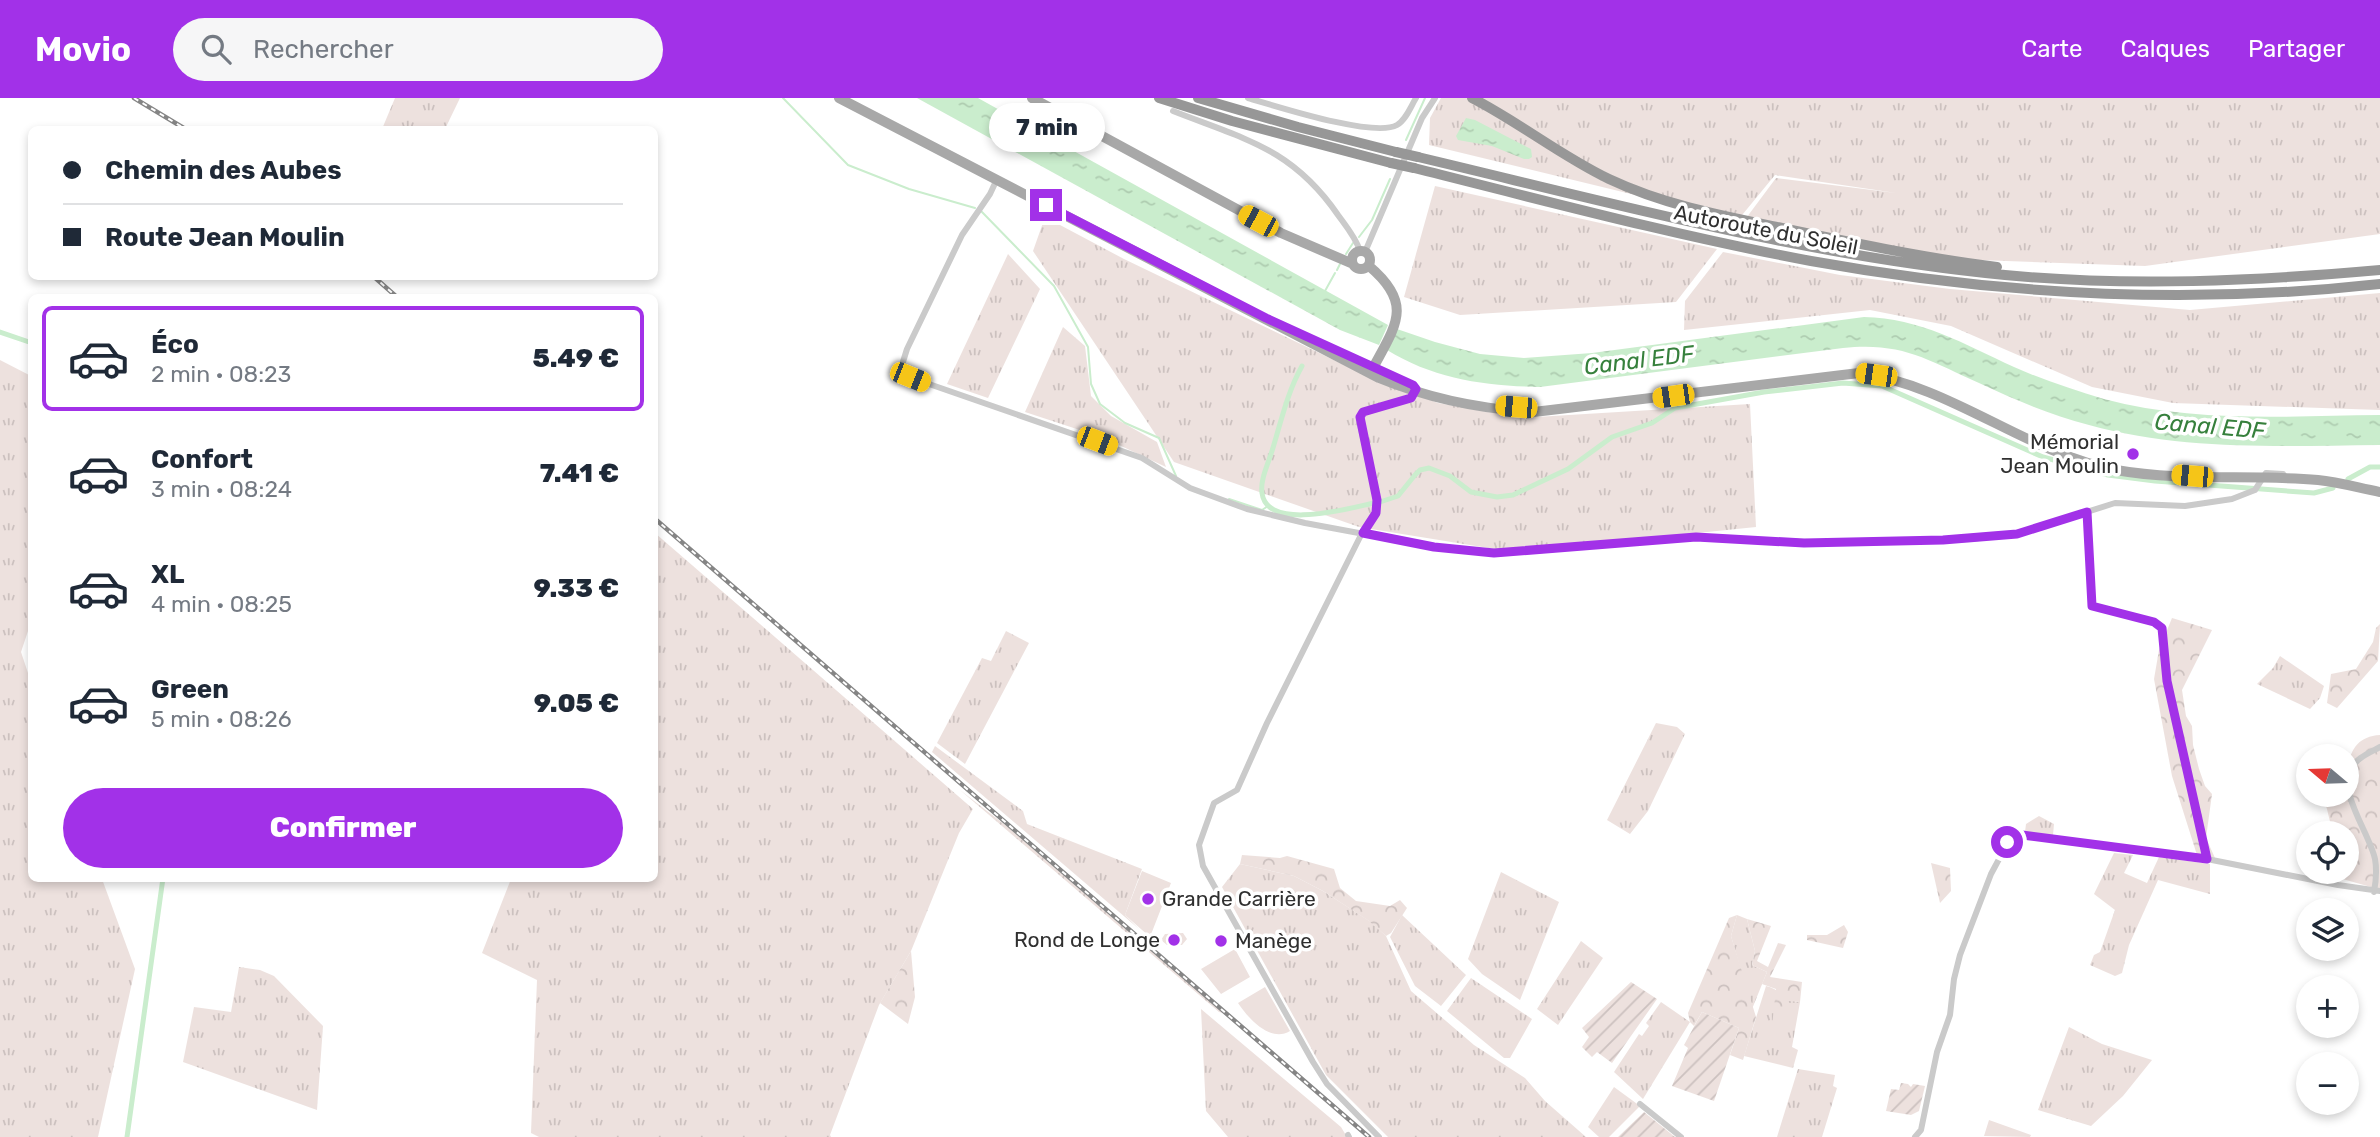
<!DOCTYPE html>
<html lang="fr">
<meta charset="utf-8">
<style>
:root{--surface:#fff;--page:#f6f6f7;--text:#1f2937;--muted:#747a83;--line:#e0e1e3;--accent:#a231e8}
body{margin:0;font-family:Rubik,sans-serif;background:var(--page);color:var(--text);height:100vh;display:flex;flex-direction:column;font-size:26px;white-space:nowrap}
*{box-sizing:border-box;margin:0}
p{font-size:23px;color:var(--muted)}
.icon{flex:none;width:38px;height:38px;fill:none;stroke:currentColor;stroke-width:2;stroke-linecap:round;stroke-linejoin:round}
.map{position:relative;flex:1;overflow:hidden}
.sheet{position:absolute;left:28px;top:196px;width:630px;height:588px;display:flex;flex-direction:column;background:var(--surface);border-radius:10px;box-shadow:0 4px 10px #0003}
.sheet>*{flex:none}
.guide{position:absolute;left:28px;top:28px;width:630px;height:154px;border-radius:10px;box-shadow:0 4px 10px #0003;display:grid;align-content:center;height:154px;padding:0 35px;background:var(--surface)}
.needle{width:46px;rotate:289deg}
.buttons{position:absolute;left:2296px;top:646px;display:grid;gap:14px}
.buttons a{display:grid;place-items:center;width:63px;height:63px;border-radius:50%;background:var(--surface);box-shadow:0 4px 10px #0003;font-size:35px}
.end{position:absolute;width:32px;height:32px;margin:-16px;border:9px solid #a231e8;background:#fff;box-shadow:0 0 0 4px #fff}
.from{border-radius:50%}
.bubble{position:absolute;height:49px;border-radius:24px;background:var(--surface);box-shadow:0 4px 10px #0003;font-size:23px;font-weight:800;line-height:49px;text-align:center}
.car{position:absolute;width:21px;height:42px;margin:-21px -10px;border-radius:9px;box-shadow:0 0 5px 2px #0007;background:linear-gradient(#f5c518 24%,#345 0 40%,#f5c518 0 76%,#345 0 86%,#f5c518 0)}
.guide b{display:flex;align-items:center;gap:24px;height:66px;font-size:26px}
.guide b+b{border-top:2px solid var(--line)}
.guide i{width:18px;height:18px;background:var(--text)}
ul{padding:12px 0 0;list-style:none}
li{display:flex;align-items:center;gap:21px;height:105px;margin:0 14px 10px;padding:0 21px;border:4px solid transparent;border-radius:10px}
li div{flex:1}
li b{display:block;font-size:26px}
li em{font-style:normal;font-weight:800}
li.current{border-color:var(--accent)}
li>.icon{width:63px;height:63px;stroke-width:1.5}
.primary-button{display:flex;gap:14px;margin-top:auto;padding:14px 35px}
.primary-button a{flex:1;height:80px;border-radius:42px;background:var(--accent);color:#fff;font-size:28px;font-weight:800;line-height:80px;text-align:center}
header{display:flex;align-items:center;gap:42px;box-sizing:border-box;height:98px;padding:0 35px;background:var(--accent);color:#fff}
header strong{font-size:33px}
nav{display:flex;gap:38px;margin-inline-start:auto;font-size:24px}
.search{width:490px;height:63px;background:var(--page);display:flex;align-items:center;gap:18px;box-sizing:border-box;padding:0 24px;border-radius:38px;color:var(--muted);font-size:26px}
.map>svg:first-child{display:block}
.grass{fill:url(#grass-tufts)}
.forest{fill:url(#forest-crowns)}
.garden{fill:url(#garden-furrows)}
.pitch{fill:#ede1de}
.water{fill:url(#water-ripples)}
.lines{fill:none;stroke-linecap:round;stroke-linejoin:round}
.stream{stroke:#caedcd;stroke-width:2}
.canal{stroke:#caedcd;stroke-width:5}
.minor{stroke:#cacaca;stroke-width:6}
.primary{stroke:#a8a8a8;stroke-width:10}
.motorway{stroke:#979797;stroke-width:10}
.rail-casing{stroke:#858585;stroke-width:4.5}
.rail{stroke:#fff;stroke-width:2;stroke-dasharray:5;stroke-linecap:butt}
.motorway-bridge{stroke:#979797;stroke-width:10}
.route{stroke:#a231e8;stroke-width:9}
.poi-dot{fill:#a231e8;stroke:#fff;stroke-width:2.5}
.labels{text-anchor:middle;stroke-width:7;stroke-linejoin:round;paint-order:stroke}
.street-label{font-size:21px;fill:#303030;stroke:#fff}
.poi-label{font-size:21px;fill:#303030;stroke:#fff;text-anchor:end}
.water-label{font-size:23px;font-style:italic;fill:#36803c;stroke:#fff}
</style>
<header>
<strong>Movio</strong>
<div class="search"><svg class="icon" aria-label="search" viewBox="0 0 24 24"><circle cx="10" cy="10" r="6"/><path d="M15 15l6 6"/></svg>Rechercher</div>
<nav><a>Carte</a><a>Calques</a><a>Partager</a></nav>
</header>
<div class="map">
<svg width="2380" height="1039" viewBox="0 0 2380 1039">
<defs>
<pattern id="grass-tufts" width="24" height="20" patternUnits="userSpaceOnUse" patternTransform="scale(1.75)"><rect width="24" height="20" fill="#ede1de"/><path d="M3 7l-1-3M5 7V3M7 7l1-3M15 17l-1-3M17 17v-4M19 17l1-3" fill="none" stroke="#ccc1bf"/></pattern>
<pattern id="forest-crowns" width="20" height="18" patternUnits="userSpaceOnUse" patternTransform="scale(1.75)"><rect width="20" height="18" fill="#ede1de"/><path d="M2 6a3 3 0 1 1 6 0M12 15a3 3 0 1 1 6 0" fill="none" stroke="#ccc1bf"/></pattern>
<pattern id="garden-furrows" width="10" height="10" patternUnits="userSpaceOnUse" patternTransform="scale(1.75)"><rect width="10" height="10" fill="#ede1de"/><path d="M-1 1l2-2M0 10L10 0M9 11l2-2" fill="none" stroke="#ccc1bf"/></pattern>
<pattern id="water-ripples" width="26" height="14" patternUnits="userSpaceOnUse" patternTransform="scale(1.75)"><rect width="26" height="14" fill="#caedcd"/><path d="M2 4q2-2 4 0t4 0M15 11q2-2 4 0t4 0" fill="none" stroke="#aeccb0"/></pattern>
</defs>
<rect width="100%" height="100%" fill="#fff"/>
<path class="grass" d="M 395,0 L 460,0 L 445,31 L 382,31 Z
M 1441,0 L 2380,0 L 2380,136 L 2145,168 L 1951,161 L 1741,127 L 1776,80 L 1896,95 L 1775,77 L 1738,122 L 1429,47 L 1430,20 Z
M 1435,88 L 1717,151 L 1676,204 L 1460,217 L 1404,199 Z
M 1045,119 L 1124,161 L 1363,276 L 1438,305 L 1488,314 L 1536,319 L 1750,306 L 1756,429 L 1513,454 L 1359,429 L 1174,364 L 1033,153 Z
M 1723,154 L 1840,177 L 1950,191 L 2190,212 L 2380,195 L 2380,312 L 2173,305 L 2092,289 L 1951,228 L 1870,212 L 1684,232 L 1685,203 Z
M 1008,156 L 1040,191 L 988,300 L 947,286 Z
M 1063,229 L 1085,248 L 1091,298 L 1111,318 L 1157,344 L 1166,369 L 1104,340 L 1025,314 Z
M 0,262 L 31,278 L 32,521 L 21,554 L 31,584 L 32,780 L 102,781 L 135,871 L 98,1039 L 0,1039 Z
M 655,435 L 973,711 L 959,735 L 911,853 L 879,907 L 830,1037 L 831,1039 L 539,1039 L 531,1035 L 537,882 L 482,855 L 511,781 L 654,780 Z
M 1006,533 L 1029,545 L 965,666 L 937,645 L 982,560 L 991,563 Z
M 2280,558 L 2324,588 L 2320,600 L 2310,611 L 2257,586 L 2273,570 Z
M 1656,625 L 1677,629 L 1685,636 L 1648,713 L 1630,736 L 1607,722 Z
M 935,648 L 1023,713 L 1027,726 L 1142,771 L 1125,817 L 1139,831 L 932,654 Z
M 960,692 L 1009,730 L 1223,915 L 1219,914 Z
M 2039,718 L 2054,726 L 2053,737 L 2025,734 L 2026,726 Z
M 2114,755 L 2133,757 L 2124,775 L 2147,785 L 2159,759 L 2210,766 L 2210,796 L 2158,782 L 2129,847 L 2122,875 L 2115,878 L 2090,867 L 2094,857 L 2100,854 L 2115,812 L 2094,796 Z
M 1240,766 L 1294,778 L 1323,793 L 1371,824 L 1386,838 L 1411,893 L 1474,947 L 1525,980 L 1545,1003 L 1586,1039 L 1388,1039 L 1326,977 L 1222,789 Z
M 1501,774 L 1559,804 L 1520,902 L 1482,876 L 1468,861 Z
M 1402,817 L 1466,877 L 1441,908 L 1415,888 L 1390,839 Z
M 1737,817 L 1747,821 L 1755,853 L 1752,867 L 1767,874 L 1752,911 L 1731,838 Z
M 1581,843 L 1603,860 L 1558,927 L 1537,911 Z
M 239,869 L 260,872 L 274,878 L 323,928 L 317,1012 L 183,964 L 194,909 L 231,914 Z
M 1471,880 L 1532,921 L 1510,960 L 1504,960 L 1447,913 Z
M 1766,888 C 1782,892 1783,902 1800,904 L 1792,949 L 1798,952 L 1793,970 L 1744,958 Z
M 1661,904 L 1690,924 L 1643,1001 L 1614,974 L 1639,936 L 1642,938 L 1649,928 L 1646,925 Z
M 1201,911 L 1341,1029 L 1347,1039 L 1228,1039 L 1206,1013 Z
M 2069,929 L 2102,946 L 2152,962 L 2123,998 L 2091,1028 L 2038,1012 Z
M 1798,971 L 1835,977 L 1833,988 L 1837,990 L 1822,1039 L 1777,1039 Z
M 1614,989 L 1640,1008 L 1609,1039 L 1599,1039 L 1588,1029 Z"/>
<path class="forest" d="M 2172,520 L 2212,532 L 2182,592 L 2186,618 L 2192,628 L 2193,647 L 2199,671 L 2205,688 L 2212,696 L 2206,740 L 2215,760 L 2197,757 L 2172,678 L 2154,581 L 2159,552 Z
M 2380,526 L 2378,563 L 2337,610 L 2327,605 L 2331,576 L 2356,571 L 2373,544 L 2376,530 Z
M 2380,637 L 2380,790 L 2378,791 L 2339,780 L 2338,774 L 2347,774 L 2347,735 L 2334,735 C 2328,722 2329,711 2322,699 L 2325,697 L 2347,696 C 2347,670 2346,639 2380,637 Z
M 1242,757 L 1280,760 L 1287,758 L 1334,771 L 1340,790 L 1356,803 L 1390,808 L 1400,802 L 1407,810 L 1391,835 L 1386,838 L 1369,823 L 1323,793 L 1294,778 L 1240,766 Z
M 1931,765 L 1950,770 L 1951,793 L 1940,805 Z
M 1737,817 L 1731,838 L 1756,919 L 1743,962 L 1730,957 L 1739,930 L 1702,914 L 1694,928 L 1690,924 L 1688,915 L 1729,820 Z
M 1747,821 L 1771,828 L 1757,863 L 1768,869 L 1778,845 L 1786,847 L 1770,879 L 1802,884 L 1800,904 L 1788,903 L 1783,929 L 1772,928 L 1776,891 L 1762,886 L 1767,874 L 1752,867 L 1755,853 Z
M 1844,827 L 1848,834 L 1843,850 L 1807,842 L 1807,837 L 1827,837 Z
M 911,853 L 915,899 L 908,926 L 880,905 Z"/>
<path class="garden" d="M 1631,884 L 1657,901 L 1612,965 L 1597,954 L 1592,959 L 1582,949 L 1589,939 L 1582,930 Z
M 1702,914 L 1739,930 L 1714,1003 L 1672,988 L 1688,950 L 1684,947 Z
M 1901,985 L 1908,986 L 1911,989 L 1913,986 L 1925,988 L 1919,1013 L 1911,1017 L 1886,1013 L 1891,991 L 1899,992 Z
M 1644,1014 L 1675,1039 L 1618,1039 Z"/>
<path class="pitch" d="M 1142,773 L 1171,785 L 1150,839 L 1125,817 Z
M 1183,835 L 1187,841 L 1182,847 L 1167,847 L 1161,842 L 1165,836 Z
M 1235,851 L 1250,879 L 1221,896 L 1201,871 Z
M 1265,889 L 1290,933 C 1270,945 1248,920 1238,905 Z
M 1989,1022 L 2031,1037 L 2030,1039 L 1984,1038 Z"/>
<path class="water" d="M 917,0 L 978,0 L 1388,227 L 1379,247 L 1340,232 Z
M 1466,20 L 1475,22 L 1531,51 L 1532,59 L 1529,61 L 1524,61 L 1492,48 L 1458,42 L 1456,38 Z
M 1864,219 C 1920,220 1964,246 2014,269 C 2043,282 2074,292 2104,301 C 2194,325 2288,318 2380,317 L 2380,347 C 2282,348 2184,353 2089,327 C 2051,317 2015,302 1979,285 C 1927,262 1903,244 1843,250 L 1540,289 C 1485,288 1434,281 1387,252 L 1397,231 L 1435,244 L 1480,256 L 1524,260 L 1592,255 Z"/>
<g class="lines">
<path class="stream" d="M 783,0 L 848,67 L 909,91 L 975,110
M 1406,42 L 1425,0
M 981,113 L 1054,188 L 1088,249 L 1091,286 L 1100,306 L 1125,325 L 1159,340 L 1176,378
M 1359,139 L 1372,122 L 1390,81
M 1346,156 L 1353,145
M 1337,172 L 1340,166
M 1325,193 L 1335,175
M 1229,401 L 1262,412 L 1268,408"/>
<path class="canal" d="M 0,234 L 32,245
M 1302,268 C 1287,295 1281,324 1272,353 C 1268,366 1260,382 1262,395 C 1267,434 1350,410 1374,405
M 2348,381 L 2370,369 L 2380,369
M 1380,404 L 1398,398 L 1415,377 L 1420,372 L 1429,370 L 1450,378 L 1471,394 L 1497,399 L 1513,397 L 1568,371 L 1612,339 L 1652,325 L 1675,310 L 1764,294 L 1843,285 L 1882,288 L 2043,359 L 2108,377 L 2155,383 L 2314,395 L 2333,390
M 127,1039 L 163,780"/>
<path class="minor" d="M 1248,0 C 1276,8 1374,40 1397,27 C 1406,22 1411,8 1416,0
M 1173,13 C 1244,41 1292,50 1338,117 C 1346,128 1356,140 1360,153
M 997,81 L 990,96 L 962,137 L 907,251 L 902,267 L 906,275 L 929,286 L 1142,360 L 1190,390 L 1247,411 L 1305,425 L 1434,449 L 1479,454 L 1532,453 L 1696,439 L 1765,443 L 1856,445 L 1970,441 L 2017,436 L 2115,405 L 2185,408 L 2232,401 L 2255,392 L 2266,375 L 2283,376
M 1365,154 L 1422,20 L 1435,0
M 2087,414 L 2092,508 L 2154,524 L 2162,530 L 2167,583 L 2207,761
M 2374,794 C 2376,783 2377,772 2375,761 C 2370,737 2339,695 2350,672 C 2356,660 2369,655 2380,649
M 1640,1006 L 1681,1039
M 1348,1037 L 1349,1039
M 1379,1039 L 1327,986 L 1313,964 L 1203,768 L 1199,747 L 1214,705 L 1237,692 L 1267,625 L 1362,435 L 1376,416 L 1375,390 L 1360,327 L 1361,316 L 1411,300 L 1416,291 L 1413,287
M 1915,1039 L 1921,1032 L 1937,954 L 1950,917 L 1954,881 L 1960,857 L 1991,776 L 2012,737 L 2022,737 L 2207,761 L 2338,787 L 2380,793"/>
<path class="primary" d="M 839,0 L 1379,280 C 1430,301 1479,311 1534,314 L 1859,275 C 1951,287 2026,355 2116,372 C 2183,384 2251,376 2318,382 C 2339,384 2359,390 2380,394
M 1032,0 L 1281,135 L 1353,166
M1352 162a9 9 0 1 1 18 0a9 9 0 1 1-18 0Z
M 1369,168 C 1414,206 1396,227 1373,270 L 1378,279"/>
<path class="motorway" d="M 1159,0 L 1232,23 L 1391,65
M 1198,0 L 1298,29 L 1396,54
M 1472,0 C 1519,24 1561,58 1609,81 C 1664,107 1723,118 1782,130 C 1854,145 1925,160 1997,169
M 1418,59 C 1612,105 1806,158 2005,177 C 2129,189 2256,183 2380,172
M 1414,70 C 1546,103 1677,138 1811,163 C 1999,197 2190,207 2380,186"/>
<g class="rail-casing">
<path id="rail" d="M 134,0 L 187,32
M 373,178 L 398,200
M 654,420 L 1369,1039"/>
</g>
<use href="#rail" class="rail"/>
<path class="motorway-bridge" d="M 1396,54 L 1418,59
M 1391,65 L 1414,70"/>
</g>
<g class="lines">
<path class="route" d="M 1046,107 L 1266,220 L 1413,287 L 1416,291 L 1411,300 L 1363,314 L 1360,319 L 1377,402 L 1376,415 L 1363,435 L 1434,449 L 1494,455 L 1696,439 L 1804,445 L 1943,442 L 2017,436 L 2087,414 L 2092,508 L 2154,524 L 2162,530 L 2167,583 L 2207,761 L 2022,737 L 2012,737 L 2007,744"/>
</g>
<g class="poi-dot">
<circle cx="2133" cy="356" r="7"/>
<circle cx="1148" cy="801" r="7"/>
<circle cx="1174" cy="842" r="7"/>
<circle cx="1221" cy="843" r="7"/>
</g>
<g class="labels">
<g class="street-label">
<text transform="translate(1766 132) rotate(11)" y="7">Autoroute du Soleil</text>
</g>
<g class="poi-label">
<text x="2119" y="351">Mémorial<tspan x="2119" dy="24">Jean Moulin</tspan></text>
<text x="1162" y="808" text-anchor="start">Grande Carrière</text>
<text x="1160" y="849">Rond de Longe</text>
<text x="1235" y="850" text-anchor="start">Manège</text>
</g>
<g class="water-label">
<text transform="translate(1639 262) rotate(-7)" y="8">Canal EDF</text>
<text transform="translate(2210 328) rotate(5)" y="8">Canal EDF</text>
</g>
</g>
</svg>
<div class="buttons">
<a><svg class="needle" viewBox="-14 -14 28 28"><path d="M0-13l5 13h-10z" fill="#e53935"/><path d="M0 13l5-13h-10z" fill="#747a83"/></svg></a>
<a><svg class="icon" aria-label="locate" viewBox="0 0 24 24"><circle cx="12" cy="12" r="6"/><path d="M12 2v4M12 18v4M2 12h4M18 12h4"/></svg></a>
<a><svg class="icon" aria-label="layers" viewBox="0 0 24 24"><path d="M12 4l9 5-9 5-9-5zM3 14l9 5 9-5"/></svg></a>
<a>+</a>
<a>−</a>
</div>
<i class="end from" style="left:2007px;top:744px"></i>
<i class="end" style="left:1046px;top:107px"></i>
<div class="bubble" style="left:989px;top:5px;width:116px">7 min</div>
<i class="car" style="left:1258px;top:123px;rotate:298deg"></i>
<i class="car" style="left:1876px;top:277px;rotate:278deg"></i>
<i class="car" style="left:910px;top:279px;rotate:112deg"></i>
<i class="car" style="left:1673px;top:298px;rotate:262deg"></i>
<i class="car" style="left:1516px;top:309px;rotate:275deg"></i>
<i class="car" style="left:1097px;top:343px;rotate:111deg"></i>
<i class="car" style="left:2192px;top:378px;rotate:275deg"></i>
<div class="guide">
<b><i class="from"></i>Chemin des Aubes</b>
<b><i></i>Route Jean Moulin</b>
</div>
<section class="sheet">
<ul>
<li class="current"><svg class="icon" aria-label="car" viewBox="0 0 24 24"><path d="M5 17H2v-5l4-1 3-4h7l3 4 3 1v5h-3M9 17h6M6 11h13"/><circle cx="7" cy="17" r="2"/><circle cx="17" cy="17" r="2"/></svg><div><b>Éco</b><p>2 min · 08:23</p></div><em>5.49 €</em></li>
<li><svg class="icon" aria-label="car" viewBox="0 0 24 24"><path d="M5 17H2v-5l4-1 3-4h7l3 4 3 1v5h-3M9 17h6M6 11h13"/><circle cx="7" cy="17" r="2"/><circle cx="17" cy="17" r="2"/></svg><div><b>Confort</b><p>3 min · 08:24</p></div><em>7.41 €</em></li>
<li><svg class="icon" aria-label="car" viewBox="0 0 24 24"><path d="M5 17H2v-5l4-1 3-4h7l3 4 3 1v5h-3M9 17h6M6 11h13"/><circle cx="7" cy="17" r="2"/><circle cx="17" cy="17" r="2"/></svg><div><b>XL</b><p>4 min · 08:25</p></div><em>9.33 €</em></li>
<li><svg class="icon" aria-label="car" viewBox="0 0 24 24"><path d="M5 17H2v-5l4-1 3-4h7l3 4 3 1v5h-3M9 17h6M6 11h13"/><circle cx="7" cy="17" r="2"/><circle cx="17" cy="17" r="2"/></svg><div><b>Green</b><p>5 min · 08:26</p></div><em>9.05 €</em></li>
</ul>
<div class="primary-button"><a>Confirmer</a></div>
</section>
</div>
